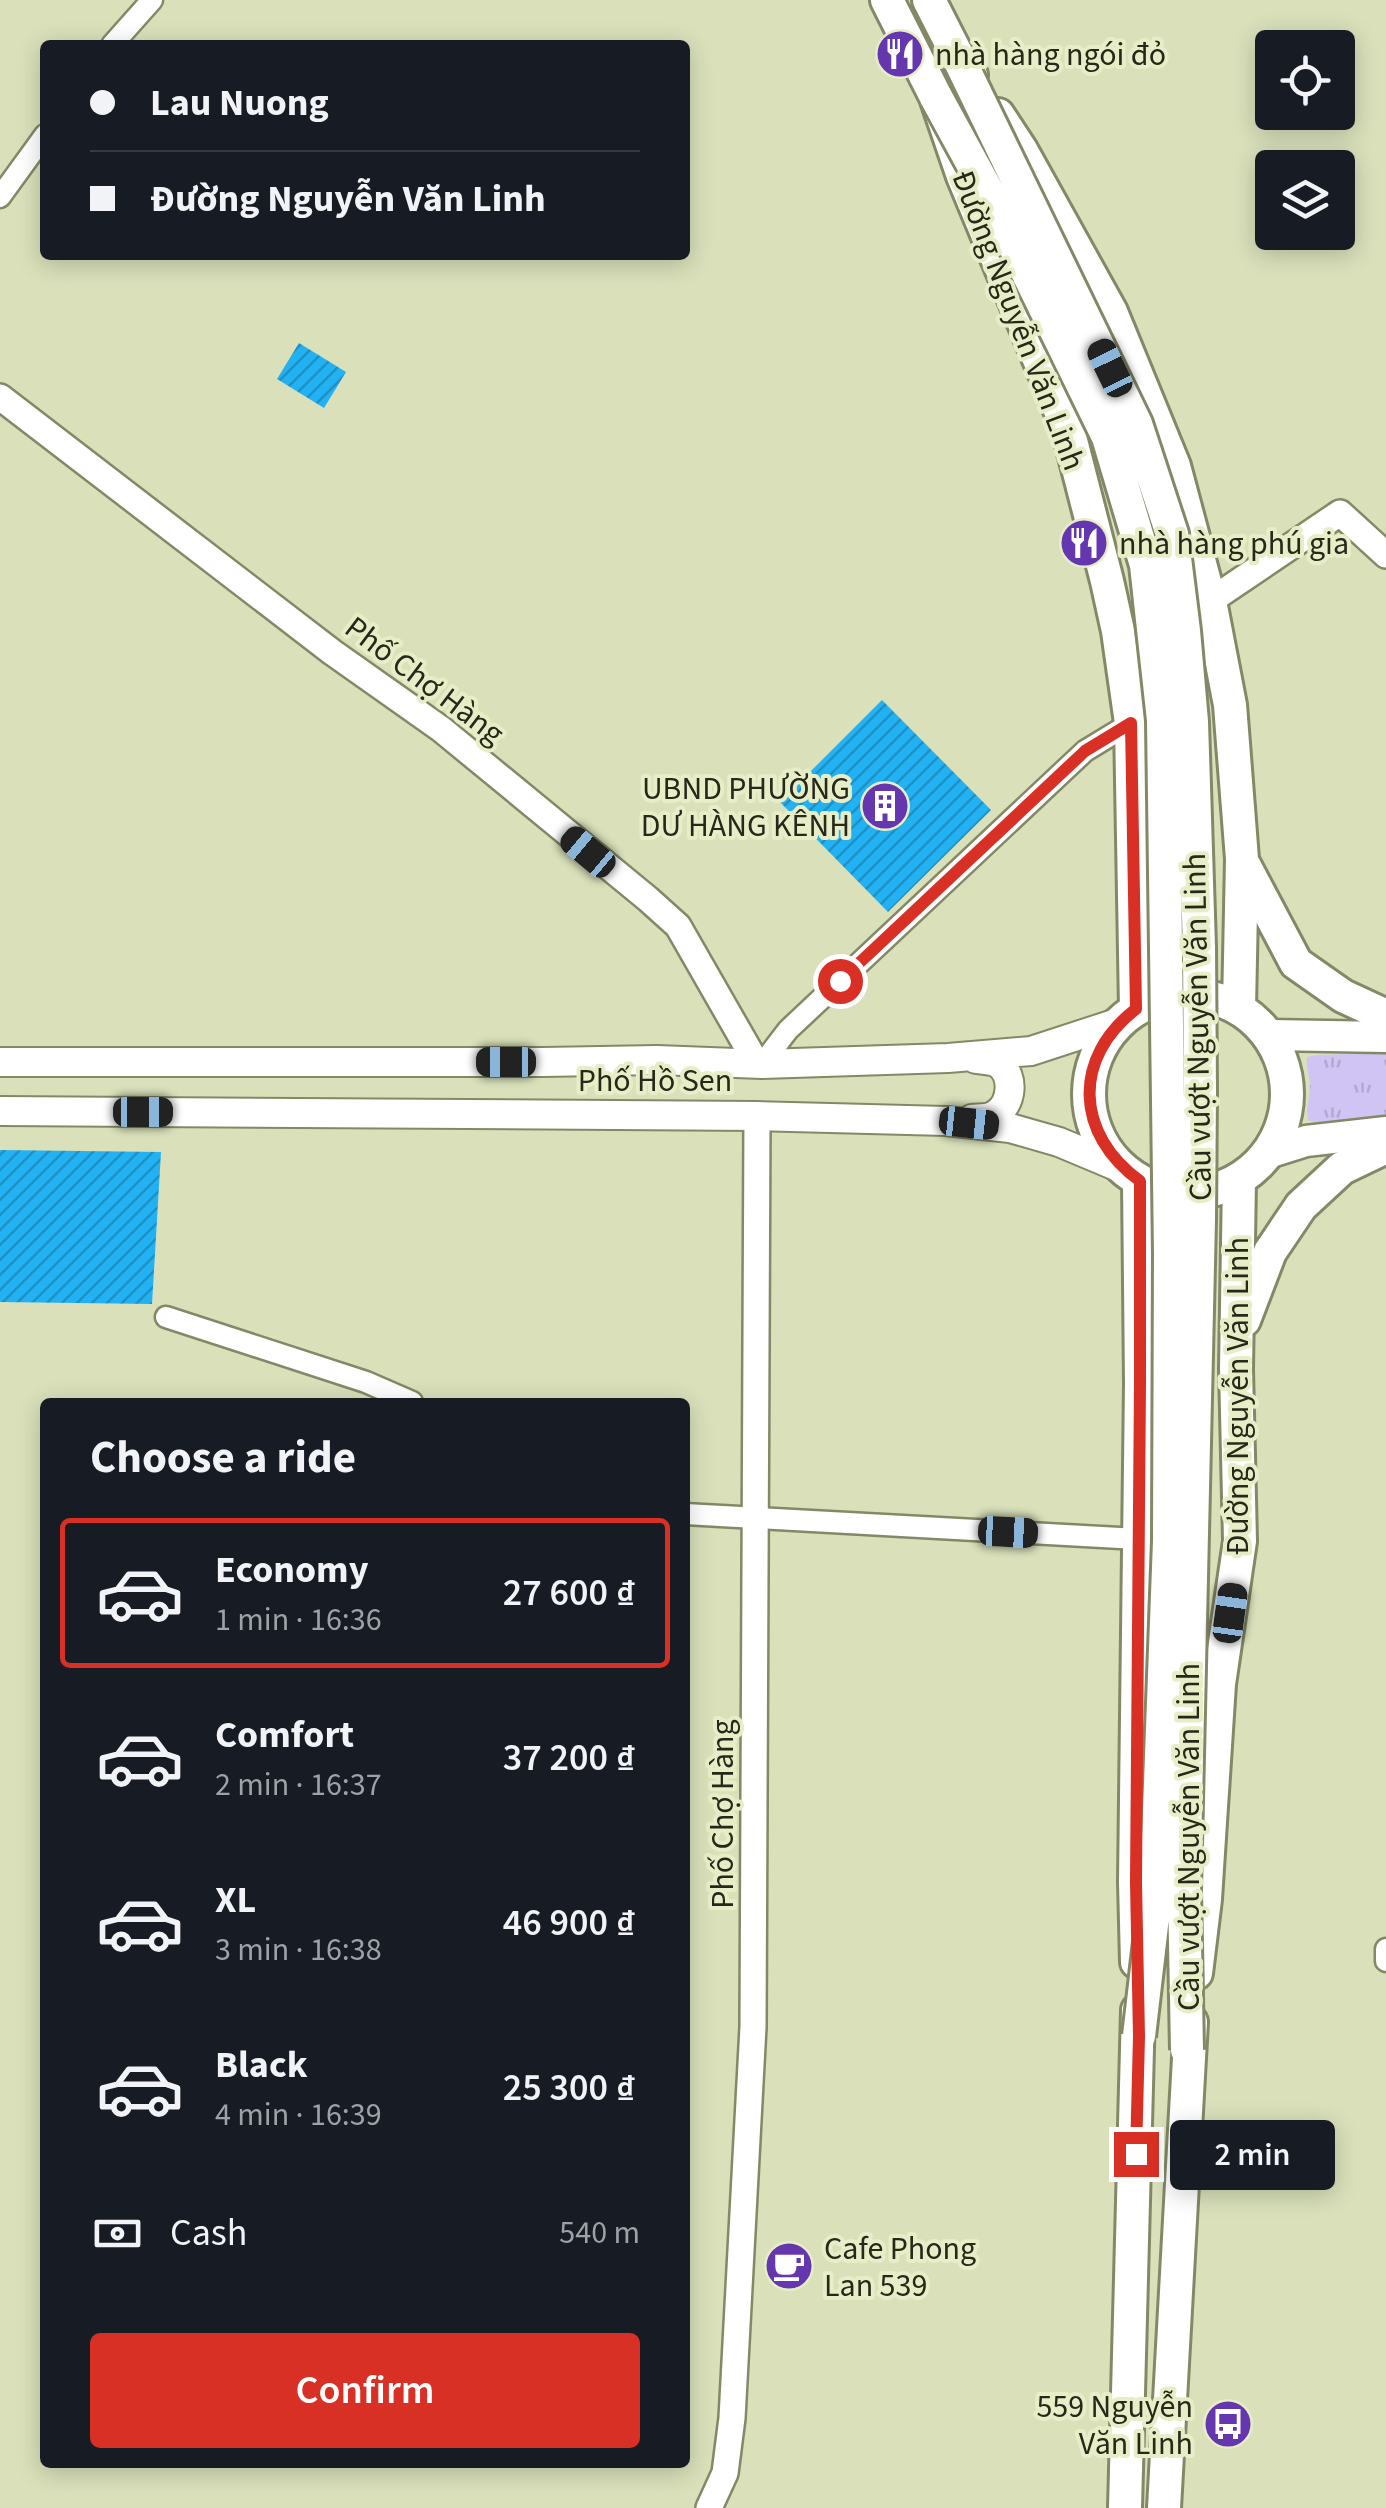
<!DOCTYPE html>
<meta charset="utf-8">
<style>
:root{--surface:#171b24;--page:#20242c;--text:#f1f3f6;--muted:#9ea1a6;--line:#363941;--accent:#d93025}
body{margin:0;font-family:"Source Sans 3",sans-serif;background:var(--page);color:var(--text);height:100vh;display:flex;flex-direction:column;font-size:38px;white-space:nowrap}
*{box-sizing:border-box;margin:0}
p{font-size:32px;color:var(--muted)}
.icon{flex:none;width:55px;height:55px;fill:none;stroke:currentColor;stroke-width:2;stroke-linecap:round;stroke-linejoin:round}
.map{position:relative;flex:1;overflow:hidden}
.details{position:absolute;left:40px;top:1398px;width:650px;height:1070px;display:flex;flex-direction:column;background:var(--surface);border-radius:10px;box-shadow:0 5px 25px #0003}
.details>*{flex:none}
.hud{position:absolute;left:40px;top:40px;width:650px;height:220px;border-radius:10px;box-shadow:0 5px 25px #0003;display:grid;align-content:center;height:220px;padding:0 50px;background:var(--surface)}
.buttons{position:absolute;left:1255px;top:30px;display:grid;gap:20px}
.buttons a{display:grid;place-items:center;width:100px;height:100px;border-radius:10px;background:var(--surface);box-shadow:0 5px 25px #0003;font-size:50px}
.end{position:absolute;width:45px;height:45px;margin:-22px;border:12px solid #d93025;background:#fff;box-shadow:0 0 0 5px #fff}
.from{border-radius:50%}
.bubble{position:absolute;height:70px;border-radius:10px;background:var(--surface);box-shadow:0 5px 25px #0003;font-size:32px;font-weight:600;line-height:70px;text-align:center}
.car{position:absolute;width:30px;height:60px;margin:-30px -15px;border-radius:12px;box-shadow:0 0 8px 2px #0007;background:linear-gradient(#222 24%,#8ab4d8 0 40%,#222 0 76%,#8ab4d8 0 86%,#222 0)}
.hud b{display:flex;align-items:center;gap:35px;height:95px;font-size:38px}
.hud b+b{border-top:2px solid var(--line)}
.hud i{width:25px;height:25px;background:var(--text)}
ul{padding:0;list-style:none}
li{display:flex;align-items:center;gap:30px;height:150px;margin:0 20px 15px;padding:0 30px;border:5px solid transparent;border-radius:10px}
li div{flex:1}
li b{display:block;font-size:38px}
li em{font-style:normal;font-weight:600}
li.on{border-color:var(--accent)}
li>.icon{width:90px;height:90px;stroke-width:1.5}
h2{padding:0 50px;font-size:45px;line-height:120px}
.pay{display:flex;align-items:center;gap:25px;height:110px;padding:0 50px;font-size:38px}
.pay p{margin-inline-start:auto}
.primary-button{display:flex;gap:20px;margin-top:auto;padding:20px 50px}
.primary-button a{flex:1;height:115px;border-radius:10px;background:var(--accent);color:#fff;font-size:40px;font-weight:600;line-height:115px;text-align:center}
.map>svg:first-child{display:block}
.grass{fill:url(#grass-tufts)}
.building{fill:url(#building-hatch)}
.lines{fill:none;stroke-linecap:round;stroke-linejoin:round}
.minor-casing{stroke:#838966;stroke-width:25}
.tertiary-casing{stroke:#838966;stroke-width:30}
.secondary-casing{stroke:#838966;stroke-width:32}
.primary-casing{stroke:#838966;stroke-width:35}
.trunk-casing{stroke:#838966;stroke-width:38}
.minor{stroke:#fff;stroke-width:20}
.tertiary{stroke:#fff;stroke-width:25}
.secondary{stroke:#fff;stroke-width:28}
.primary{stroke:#fff;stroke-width:30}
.trunk{stroke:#fff;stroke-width:32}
.trunk-bridge-casing{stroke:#838966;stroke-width:38;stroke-linecap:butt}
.trunk-bridge{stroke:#fff;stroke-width:32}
.route{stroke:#d93025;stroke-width:12}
.labels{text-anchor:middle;stroke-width:8;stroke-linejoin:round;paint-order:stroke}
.poi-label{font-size:32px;fill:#26281a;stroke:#e7eec7;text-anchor:start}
.street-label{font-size:32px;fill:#26281a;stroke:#e7eec7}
</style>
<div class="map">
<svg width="1386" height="2508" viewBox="0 0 1386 2508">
<defs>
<pattern id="grass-tufts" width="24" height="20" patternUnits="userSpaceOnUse" patternTransform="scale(2.5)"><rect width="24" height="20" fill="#cfc4f3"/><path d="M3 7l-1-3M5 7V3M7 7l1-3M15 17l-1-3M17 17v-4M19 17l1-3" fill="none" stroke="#b2a8d0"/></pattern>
<pattern id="building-hatch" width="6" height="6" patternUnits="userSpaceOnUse" patternTransform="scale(2.5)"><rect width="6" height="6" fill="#22b2f4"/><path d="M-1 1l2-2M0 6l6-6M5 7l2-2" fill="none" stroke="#1d91c5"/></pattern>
</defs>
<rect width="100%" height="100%" fill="#d9e0ba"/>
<path class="grass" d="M 1386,1053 L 1386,1118 L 1313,1122 L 1308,1120 C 1306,1108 1310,1096 1310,1084 C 1309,1074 1306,1067 1307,1057 L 1317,1055 Z"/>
<path class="building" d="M 299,343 L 346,372 L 324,408 L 277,379 Z
M 882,700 L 991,810 L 888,912 L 780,802 Z
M 0,1150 L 161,1152 L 152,1304 L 0,1302 Z"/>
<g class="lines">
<g class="minor-casing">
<path id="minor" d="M 112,45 L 152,0
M 0,197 L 45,135
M 762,1064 L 788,1030 L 1085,751 L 1131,723
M 166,1317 L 366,1382 L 412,1402
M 685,1514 L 1138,1539
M 1386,1949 L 1386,1961"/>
</g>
<g class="tertiary-casing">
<path id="tertiary" d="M 0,397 L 332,652 L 441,729 L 648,899 L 678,926 L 757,1064
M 1210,601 L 1340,513 L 1386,555
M 709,2508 L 725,2473 L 732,2418 L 753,2027 L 757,1116"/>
</g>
<g class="secondary-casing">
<path id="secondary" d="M 0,1062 L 543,1062 L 657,1060 L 762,1064 L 948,1058 L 1031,1051 L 1120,1022
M 0,1111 L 757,1116 L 946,1121 L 1010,1128 L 1059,1142 L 1121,1168
M 972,1119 C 980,1118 990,1119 996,1114 C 1012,1104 1015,1076 999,1064 C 993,1060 983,1060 976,1059"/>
</g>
<g class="primary-casing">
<path id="primary" d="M 1268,1035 L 1386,1037
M 1268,1153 L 1306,1141 L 1386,1132"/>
</g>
<g class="trunk-casing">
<path id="trunk" d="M 887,0 L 936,97 L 963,176 L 1068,429 L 1107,581 L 1118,631 L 1131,723 L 1136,1009
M 929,0 L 956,53 L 971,75
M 998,115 L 1021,150 L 1111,312 L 1174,466 L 1210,601 L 1230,705 L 1242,859 L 1239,1008
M 1242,861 L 1296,963 L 1343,996 L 1386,1016
M1089 1094a99 99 0 1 1 198 0a99 99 0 1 1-198 0Z
M 1244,1320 L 1270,1252 L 1301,1206 L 1342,1168 L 1386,1147
M 1137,1962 L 1135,1882 L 1141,1383 L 1139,1181
M 1196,1973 L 1205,1899 L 1219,1684 L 1240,1541 L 1236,1369 L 1239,1180
M 1125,2508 L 1138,2010
M 1164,2508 L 1191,2022"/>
</g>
<use href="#minor" class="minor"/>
<use href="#tertiary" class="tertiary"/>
<use href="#secondary" class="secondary"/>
<use href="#primary" class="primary"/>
<use href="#trunk" class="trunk"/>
<g class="trunk-bridge-casing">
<path id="trunk-bridge" d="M 956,53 L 1136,424 L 1172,534 L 1184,631 L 1192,722 L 1199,947 L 1200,1091 L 1199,1220 L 1184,1890 L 1187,2050
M 936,97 L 990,196 L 1108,437 L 1146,565 L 1163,720 L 1170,1254 L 1169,1541 L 1156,1891 L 1139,2036"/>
</g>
<use href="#trunk-bridge" class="trunk-bridge"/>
</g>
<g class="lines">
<path class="route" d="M 840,981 L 1085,751 L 1131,723 L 1136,1009 C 1072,1058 1075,1134 1140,1181 L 1140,1382 L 1136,1882 L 1139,2036 L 1136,2154"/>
</g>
<defs>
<g id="restaurant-disc" transform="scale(2.5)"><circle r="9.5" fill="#6437af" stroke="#e7eec7"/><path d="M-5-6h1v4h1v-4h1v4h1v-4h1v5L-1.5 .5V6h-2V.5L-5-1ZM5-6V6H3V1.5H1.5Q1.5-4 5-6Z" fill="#fff"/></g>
<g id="building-disc" transform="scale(2.5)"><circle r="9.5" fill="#6437af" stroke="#e7eec7"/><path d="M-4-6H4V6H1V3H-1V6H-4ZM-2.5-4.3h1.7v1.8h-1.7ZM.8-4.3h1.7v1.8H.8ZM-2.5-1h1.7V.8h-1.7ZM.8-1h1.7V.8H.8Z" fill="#fff"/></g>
<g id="cafe-disc" transform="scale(2.5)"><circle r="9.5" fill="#6437af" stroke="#e7eec7"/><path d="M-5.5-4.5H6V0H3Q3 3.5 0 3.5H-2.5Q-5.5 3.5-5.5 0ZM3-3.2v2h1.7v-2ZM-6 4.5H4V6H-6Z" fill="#fff"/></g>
<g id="bus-disc" transform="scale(2.5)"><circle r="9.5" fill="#6437af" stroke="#e7eec7"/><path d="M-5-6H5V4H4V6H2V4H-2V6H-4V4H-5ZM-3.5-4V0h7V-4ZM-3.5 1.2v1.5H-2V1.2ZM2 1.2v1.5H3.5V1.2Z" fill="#fff"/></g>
</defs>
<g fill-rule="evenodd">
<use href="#restaurant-disc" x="900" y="54"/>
<use href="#restaurant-disc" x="1084" y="543"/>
<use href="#building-disc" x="885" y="806"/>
<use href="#cafe-disc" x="789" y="2266"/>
<use href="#bus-disc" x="1228" y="2424"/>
</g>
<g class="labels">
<g class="poi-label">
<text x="935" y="65">nhà hàng ngói đỏ</text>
<text x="1119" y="554">nhà hàng phú gia</text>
<text x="850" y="799" text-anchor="end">UBND PHƯỜNG<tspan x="850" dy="37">DƯ HÀNG KÊNH</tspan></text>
<text x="824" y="2259">Cafe Phong<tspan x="824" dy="37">Lan 539</tspan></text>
<text x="1193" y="2417" text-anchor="end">559 Nguyễn<tspan x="1193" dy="37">Văn Linh</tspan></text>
</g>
<g class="street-label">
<text transform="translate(1019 320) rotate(69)" y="11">Đường Nguyễn Văn Linh</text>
<text transform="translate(425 680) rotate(37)" y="11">Phố Chợ Hàng</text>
<text transform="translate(1197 1027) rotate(-91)" y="11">Cầu vượt Nguyễn Văn Linh</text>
<text x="655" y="1091">Phố Hồ Sen</text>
<text transform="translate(1237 1396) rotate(-90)" y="11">Đường Nguyễn Văn Linh</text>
<text transform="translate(722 1814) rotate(-90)" y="11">Phố Chợ Hàng</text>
<text transform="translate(1188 1837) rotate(-90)" y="11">Cầu vượt Nguyễn Văn Linh</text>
</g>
</g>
</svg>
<div class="buttons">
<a><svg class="icon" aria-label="locate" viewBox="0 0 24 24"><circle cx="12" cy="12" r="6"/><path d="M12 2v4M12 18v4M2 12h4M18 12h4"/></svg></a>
<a><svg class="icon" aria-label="layers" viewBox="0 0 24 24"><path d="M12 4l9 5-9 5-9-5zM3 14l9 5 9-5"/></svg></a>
</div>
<i class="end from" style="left:840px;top:981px"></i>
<i class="end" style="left:1136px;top:2154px"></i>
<div class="bubble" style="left:1170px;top:2120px;width:165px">2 min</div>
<i class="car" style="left:1110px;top:368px;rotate:334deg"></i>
<i class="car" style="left:588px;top:852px;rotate:310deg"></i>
<i class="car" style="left:506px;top:1062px;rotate:270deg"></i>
<i class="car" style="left:143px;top:1112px;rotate:90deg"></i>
<i class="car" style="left:969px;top:1123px;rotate:96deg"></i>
<i class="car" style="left:1008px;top:1532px;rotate:93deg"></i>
<i class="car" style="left:1230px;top:1613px;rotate:8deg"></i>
<div class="hud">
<b><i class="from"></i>Lau Nuong</b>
<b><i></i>Đường Nguyễn Văn Linh</b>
</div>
<section class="details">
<h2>Choose a ride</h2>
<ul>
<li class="on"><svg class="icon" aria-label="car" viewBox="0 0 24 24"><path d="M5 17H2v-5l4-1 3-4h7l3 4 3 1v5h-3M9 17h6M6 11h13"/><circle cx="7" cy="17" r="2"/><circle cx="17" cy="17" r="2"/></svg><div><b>Economy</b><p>1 min · 16:36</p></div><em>27 600 ₫</em></li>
<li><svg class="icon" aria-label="car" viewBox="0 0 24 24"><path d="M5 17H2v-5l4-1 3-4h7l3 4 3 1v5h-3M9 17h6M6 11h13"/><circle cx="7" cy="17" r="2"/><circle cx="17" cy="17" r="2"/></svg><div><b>Comfort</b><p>2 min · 16:37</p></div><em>37 200 ₫</em></li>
<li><svg class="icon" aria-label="car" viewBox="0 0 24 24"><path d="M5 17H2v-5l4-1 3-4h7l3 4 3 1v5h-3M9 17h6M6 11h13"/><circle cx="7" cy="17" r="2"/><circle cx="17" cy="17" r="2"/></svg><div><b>XL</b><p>3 min · 16:38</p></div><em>46 900 ₫</em></li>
<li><svg class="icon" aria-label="car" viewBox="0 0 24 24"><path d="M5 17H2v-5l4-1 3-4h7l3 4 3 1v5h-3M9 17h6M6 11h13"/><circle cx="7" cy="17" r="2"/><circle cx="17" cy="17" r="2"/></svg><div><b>Black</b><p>4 min · 16:39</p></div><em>25 300 ₫</em></li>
</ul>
<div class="pay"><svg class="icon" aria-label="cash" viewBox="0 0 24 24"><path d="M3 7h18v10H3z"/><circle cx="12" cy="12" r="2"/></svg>Cash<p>540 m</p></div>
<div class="primary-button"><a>Confirm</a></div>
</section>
</div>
